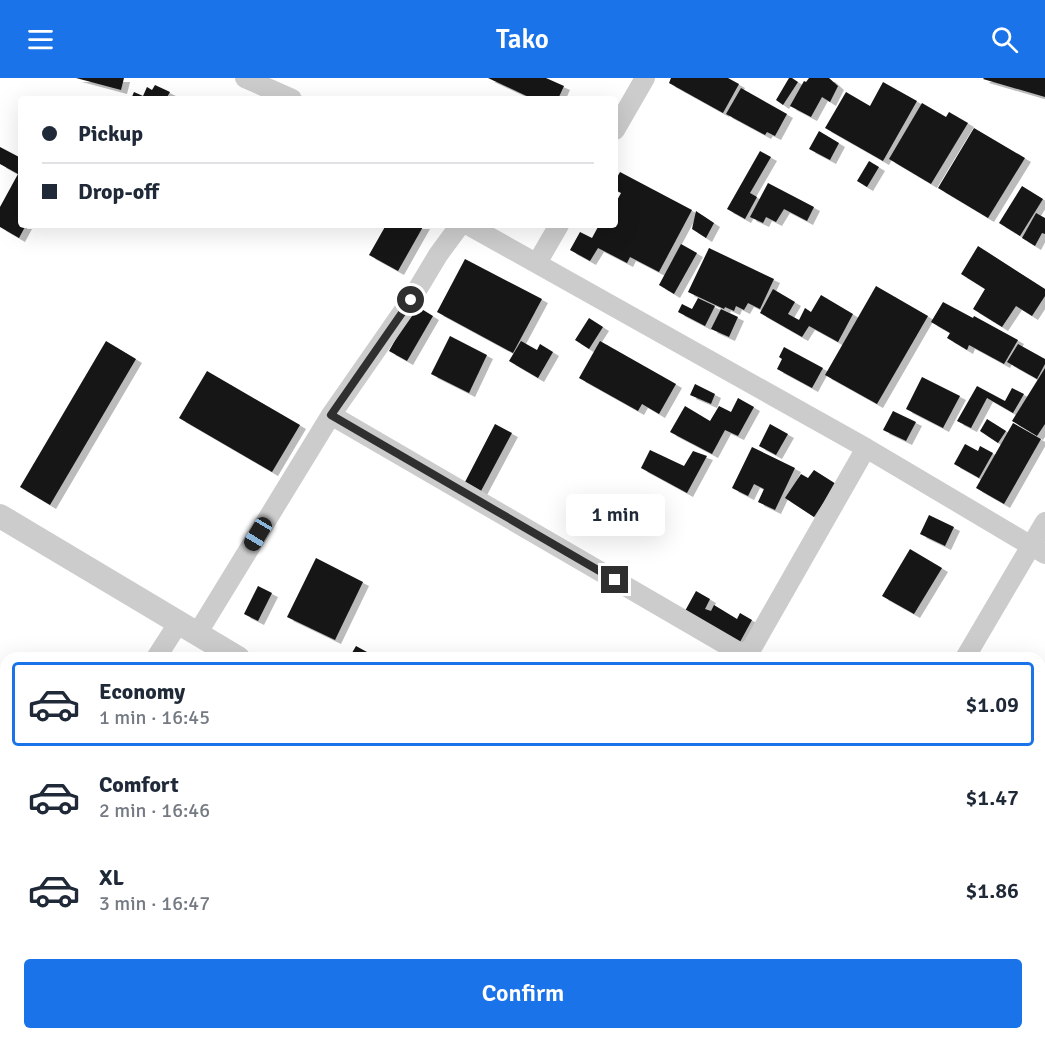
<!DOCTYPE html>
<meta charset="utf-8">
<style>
:root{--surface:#fff;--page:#f6f6f7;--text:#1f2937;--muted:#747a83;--line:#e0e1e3;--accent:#1a73e8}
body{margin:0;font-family:Signika,sans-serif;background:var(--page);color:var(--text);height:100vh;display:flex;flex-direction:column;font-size:22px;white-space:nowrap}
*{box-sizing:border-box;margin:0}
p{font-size:20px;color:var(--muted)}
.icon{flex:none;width:33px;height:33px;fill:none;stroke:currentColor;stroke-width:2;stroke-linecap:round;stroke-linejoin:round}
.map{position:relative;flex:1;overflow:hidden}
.details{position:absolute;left:0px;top:574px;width:1046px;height:388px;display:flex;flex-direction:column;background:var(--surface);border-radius:18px 18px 0 0;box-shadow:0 6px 24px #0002}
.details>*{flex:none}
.hud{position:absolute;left:18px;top:18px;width:600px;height:132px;border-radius:6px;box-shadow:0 6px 24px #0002;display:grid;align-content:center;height:132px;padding:0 24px;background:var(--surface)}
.end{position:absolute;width:27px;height:27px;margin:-14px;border:8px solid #2f2f2f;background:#fff;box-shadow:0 0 0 3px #fff}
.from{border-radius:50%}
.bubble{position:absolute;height:42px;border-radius:6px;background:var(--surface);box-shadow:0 6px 24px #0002;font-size:20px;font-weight:600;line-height:42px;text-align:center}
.car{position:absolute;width:18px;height:36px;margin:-18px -9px;border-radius:8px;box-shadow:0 0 4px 2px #0007;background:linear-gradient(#222 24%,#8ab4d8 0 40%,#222 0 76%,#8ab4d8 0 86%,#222 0)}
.hud b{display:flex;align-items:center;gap:21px;height:57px;font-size:22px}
.hud b+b{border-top:2px solid var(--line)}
.hud i{width:15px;height:15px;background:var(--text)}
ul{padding:10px 0 0;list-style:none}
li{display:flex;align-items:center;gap:18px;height:84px;margin:0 12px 9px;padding:0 12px;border:3px solid transparent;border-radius:6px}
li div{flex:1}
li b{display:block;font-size:22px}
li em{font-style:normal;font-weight:600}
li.active{border-color:var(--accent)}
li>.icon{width:54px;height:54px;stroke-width:1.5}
.primary-button{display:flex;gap:12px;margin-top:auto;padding:12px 24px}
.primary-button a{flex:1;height:69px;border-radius:6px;background:var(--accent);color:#fff;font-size:24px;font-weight:600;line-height:69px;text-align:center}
header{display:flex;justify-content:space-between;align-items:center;height:78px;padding:0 24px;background:var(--accent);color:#fff;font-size:27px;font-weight:600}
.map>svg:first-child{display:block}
.building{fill:#161616;filter:url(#shadow)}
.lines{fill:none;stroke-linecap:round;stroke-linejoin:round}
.minor{stroke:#ccc;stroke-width:20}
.tertiary{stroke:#ccc;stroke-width:24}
.route{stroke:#2f2f2f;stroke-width:8}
</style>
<header><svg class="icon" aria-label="menu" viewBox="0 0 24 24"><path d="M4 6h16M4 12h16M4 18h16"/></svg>Tako<svg class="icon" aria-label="search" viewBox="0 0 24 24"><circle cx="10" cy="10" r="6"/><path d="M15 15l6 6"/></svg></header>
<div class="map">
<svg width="1045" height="962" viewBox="0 0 1045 962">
<defs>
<filter id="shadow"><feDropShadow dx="6" dy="4" stdDeviation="0" flood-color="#0004"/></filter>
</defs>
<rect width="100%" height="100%" fill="#fff"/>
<path class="building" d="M 76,0 L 124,0 L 121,12 Z
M 488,0 L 546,0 L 564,8 L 558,21 L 533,21 Z
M 671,0 L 728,0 L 739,6 L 723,35 L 669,5 Z
M 789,0 L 792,0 L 798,4 L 783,27 L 776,22 Z
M 809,0 L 829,0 L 838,8 L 830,24 L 822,19 L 811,39 L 790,28 L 804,3 L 806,4 Z
M 984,0 L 1045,0 L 1045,19 L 983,1 Z
M 883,4 L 917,23 L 883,83 L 825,50 L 846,14 L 870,28 Z
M 155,7 L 170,14 L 166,21 L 131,21 L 134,14 L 143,18 L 147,9 L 152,12 Z
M 741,10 L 787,36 L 775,58 L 767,54 L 765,57 L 726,36 Z
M 922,25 L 946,39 L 949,34 L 968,45 L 931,106 L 889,81 Z
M 974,50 L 1025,80 L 988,140 L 938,110 Z
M 819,53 L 839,65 L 830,82 L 809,71 Z
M 0,69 L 21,80 L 21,147 L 26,147 L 19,160 L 0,149 L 0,129 L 18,96 L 0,86 Z
M 760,73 L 771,79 L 750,115 L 757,119 L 745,141 L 727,131 Z
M 869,83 L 879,89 L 867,109 L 857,103 Z
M 620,94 L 692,132 L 659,194 L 630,179 L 627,185 L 598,170 L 590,183 L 570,172 L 580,154 L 592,160 L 599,147 L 603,148 L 604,147 L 615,147 L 615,126 L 621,115 L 615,112 L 615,103 Z
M 768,105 L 814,129 L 807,143 L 784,131 L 776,144 L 766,139 L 763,145 L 750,139 Z
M 1022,108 L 1043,121 L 1020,158 L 999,145 Z
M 696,133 L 714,145 L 706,160 L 692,151 Z
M 1036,135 L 1045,140 L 1045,156 L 1042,155 L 1035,168 L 1022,160 Z
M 386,147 L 424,147 L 398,193 L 369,177 Z
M 681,166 L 697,175 L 674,216 L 659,207 Z
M 978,168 L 1045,211 L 1045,218 L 1032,238 L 1016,228 L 1002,249 L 973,231 L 985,211 L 961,196 Z
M 709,170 L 774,201 L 760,231 L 748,225 L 744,232 L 736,228 L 734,233 L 725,229 L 724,231 L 688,214 Z
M 465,181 L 542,221 L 513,275 L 437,234 Z
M 876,208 L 928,238 L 877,326 L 825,297 Z
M 773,211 L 795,224 L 788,236 L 799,242 L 805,230 L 811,234 L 821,217 L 853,236 L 838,264 L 809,248 L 802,259 L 760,235 Z
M 698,220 L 715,228 L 705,248 L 678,234 L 682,226 L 692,231 Z
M 943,224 L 973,240 L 974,238 L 1018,262 L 1004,286 L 969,267 L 967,272 L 947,260 L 950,255 L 931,244 Z
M 415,227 L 433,238 L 407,283 L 389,273 Z
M 721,231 L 738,239 L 729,259 L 711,251 Z
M 589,240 L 603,249 L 589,271 L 575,262 Z
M 450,258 L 487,277 L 469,315 L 431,296 Z
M 106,263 L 136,281 L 50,427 L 20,409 Z
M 521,263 L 537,272 L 540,266 L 553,274 L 538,300 L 509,283 Z
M 600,263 L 676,306 L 659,336 L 642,326 L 638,333 L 579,300 Z
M 1018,266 L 1045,281 L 1045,286 L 1037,301 L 1007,284 Z
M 784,269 L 823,290 L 812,310 L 777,291 L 782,281 L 779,279 Z
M 1045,290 L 1045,346 L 1037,358 L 1012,343 Z
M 207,293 L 300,347 L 272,394 L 179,340 Z
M 922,299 L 960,318 L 943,350 L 906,331 Z
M 695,306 L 715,316 L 711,326 L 690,317 Z
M 977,308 L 1005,323 L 1012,310 L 1024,316 L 1013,335 L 987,320 L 971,350 L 957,343 Z
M 738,320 L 754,329 L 738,358 L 725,352 L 712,376 L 670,354 L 685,328 L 710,343 L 719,328 L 731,334 Z
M 893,333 L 916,344 L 906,363 L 883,352 Z
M 987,341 L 1006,353 L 998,365 L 980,353 Z
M 1013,345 L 1041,361 L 1004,426 L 976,410 Z
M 495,346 L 512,355 L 481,413 L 465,404 Z
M 770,346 L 788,356 L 776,377 L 759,368 Z
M 965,366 L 978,373 L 980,368 L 993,375 L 979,400 L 954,386 Z
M 752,369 L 795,390 L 775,432 L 758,424 L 764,411 L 754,406 L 748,418 L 732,410 Z
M 650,372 L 684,388 L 693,373 L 707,378 L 687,415 L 641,390 Z
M 814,392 L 836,406 L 814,439 L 785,420 L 801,396 L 808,400 Z
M 929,437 L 954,449 L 945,468 L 920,456 Z
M 910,471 L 942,490 L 914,536 L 882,518 Z
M 316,480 L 363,504 L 335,562 L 287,539 Z
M 258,508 L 272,515 L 258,543 L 244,536 Z
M 696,513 L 710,521 L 705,531 L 711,533 L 714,527 L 737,541 L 740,535 L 752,542 L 740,564 L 685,533 Z
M 356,568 L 378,580 L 349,580 Z
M 210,957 L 305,957 L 300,962 L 208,962 L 206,960 Z
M 435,957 L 521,957 L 519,962 L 432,962 Z
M 531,957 L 583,957 L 580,962 L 528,962 Z
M 668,957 L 706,957 L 703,962 L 665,962 Z"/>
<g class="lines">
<path class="minor" d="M 245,0 L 292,21
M 615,52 L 645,0
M 468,147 L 866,370 L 1045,476
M 537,185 L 559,147
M 331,337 L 737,573 L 746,575 L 753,568 L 866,370
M 197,556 L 331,337 L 411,222 L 438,177 L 460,147
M 156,580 L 179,544
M 965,580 L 1045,444
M 0,949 L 6,945
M 351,957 L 357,962
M 737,962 L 741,957"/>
<path class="tertiary" d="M 0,438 L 238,580
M 860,957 L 868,962"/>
</g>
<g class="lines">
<path class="route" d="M 411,222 L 331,337 L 615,502"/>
</g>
</svg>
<i class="end from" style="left:411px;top:222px"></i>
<i class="end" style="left:615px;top:502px"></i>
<div class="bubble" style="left:566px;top:416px;width:99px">1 min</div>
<i class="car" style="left:258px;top:456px;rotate:211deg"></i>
<div class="hud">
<b><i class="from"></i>Pickup</b>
<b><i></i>Drop-off</b>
</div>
<section class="details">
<ul>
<li class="active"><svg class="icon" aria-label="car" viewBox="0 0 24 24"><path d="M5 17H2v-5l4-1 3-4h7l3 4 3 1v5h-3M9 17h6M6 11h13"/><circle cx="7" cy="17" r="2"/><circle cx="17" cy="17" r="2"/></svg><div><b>Economy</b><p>1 min · 16:45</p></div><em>$1.09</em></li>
<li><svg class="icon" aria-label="car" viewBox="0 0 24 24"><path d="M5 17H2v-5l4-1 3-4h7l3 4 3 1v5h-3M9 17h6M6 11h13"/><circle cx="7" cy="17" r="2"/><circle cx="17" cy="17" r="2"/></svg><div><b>Comfort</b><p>2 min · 16:46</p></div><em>$1.47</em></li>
<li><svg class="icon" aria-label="car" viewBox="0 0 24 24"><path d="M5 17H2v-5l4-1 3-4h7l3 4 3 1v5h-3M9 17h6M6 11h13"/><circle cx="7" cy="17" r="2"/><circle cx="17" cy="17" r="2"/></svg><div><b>XL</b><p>3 min · 16:47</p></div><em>$1.86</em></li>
</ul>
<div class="primary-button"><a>Confirm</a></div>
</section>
</div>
